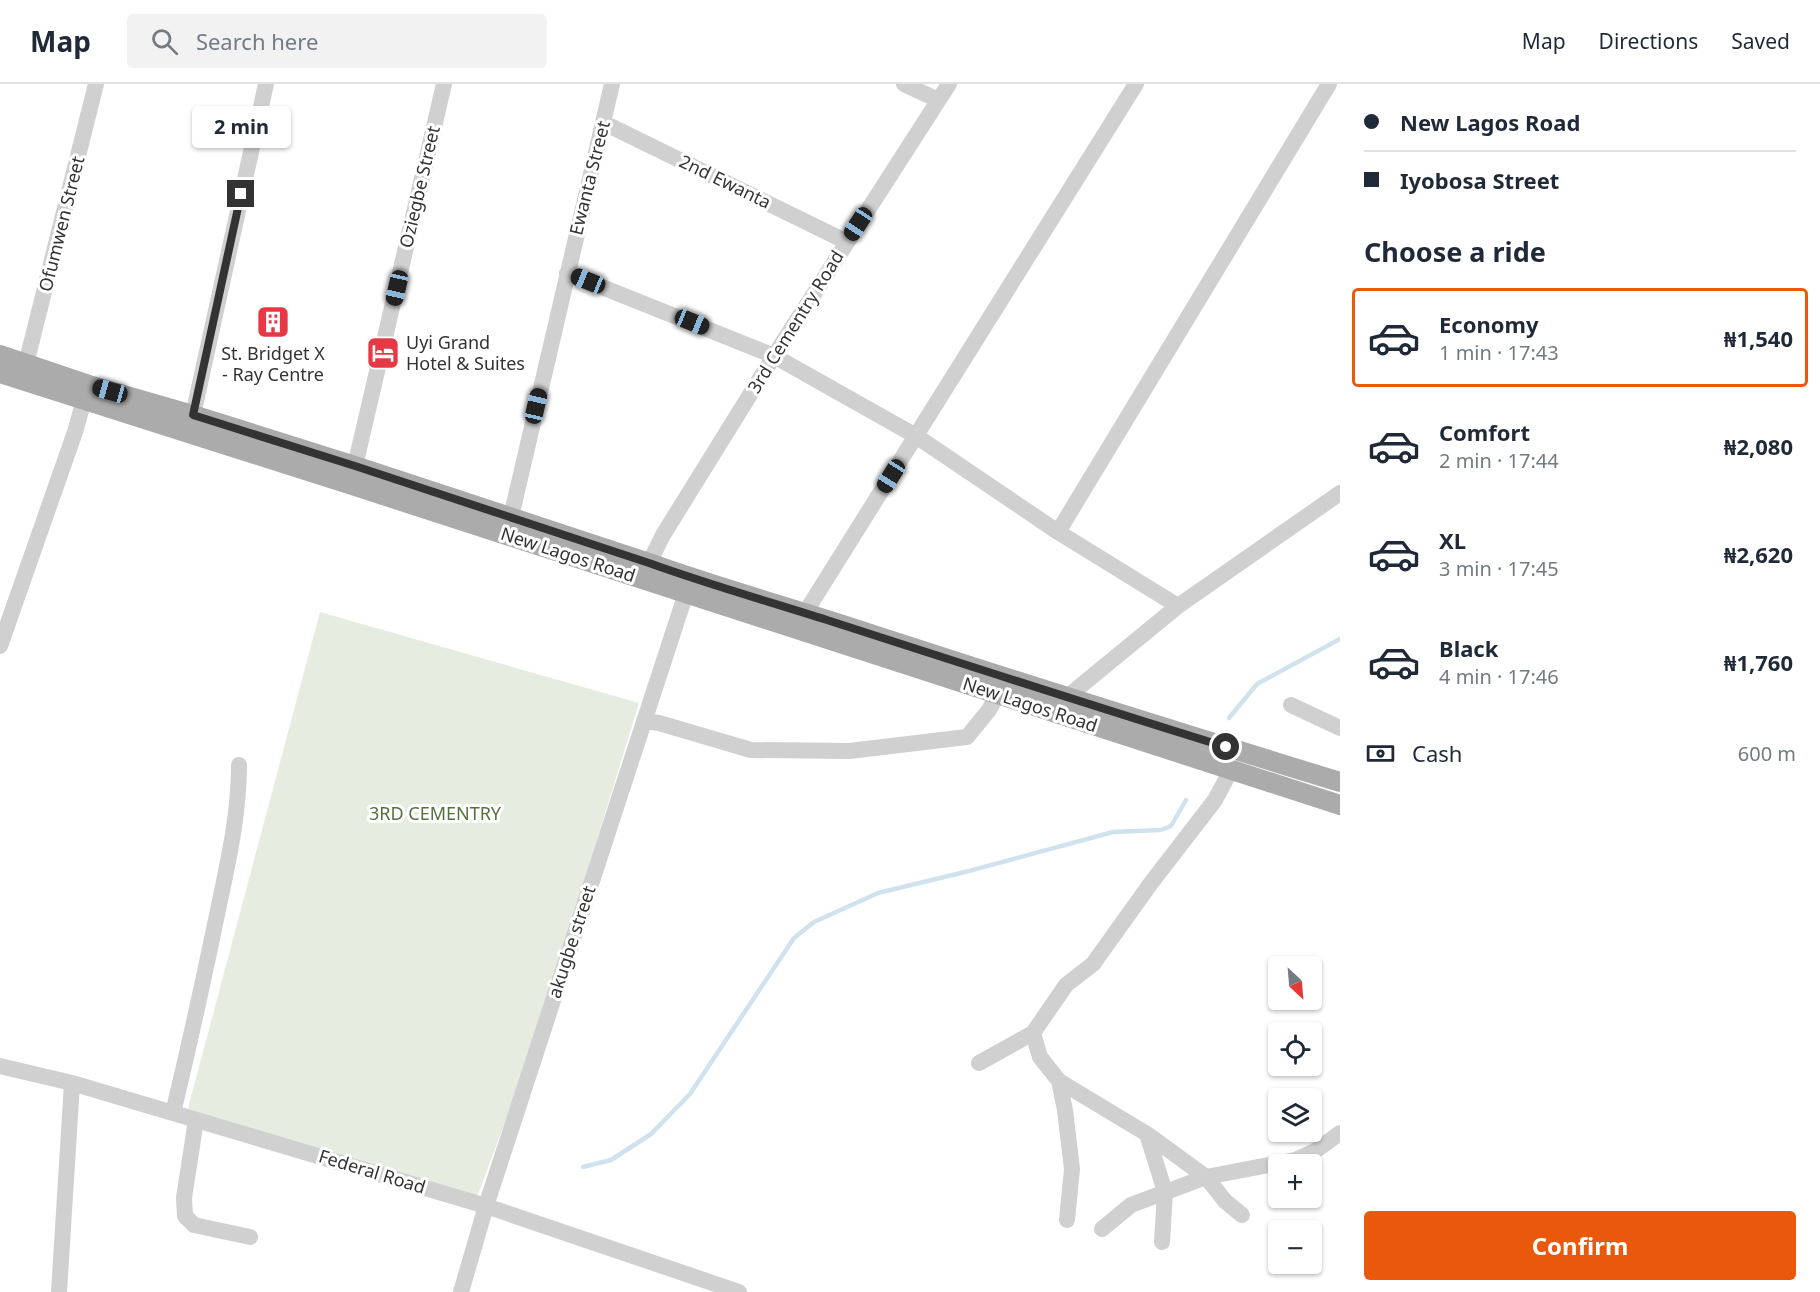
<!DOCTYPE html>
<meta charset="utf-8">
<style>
:root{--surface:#fff;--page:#f2f2f3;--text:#1f2937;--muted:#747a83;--line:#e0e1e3;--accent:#ea580c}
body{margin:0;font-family:"Noto Sans",sans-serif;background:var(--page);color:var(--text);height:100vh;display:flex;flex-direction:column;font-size:22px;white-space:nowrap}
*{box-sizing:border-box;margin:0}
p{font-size:20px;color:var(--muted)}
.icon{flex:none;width:33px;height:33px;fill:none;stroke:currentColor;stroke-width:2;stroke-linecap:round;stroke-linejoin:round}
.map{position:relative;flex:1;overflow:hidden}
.panel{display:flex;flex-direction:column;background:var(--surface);width:480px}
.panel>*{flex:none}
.hud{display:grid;align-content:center;height:132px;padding:0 24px;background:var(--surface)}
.needle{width:39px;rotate:154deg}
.tools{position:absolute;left:1268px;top:872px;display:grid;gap:12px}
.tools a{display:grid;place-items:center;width:54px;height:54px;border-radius:6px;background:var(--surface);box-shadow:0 2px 4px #0004;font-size:30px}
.end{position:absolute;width:27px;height:27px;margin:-14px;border:8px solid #333;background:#fff;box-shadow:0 0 0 3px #fff}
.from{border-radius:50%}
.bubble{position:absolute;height:42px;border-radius:6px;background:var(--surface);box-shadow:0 2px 4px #0004;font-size:20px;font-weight:700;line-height:42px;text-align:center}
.car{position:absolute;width:18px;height:36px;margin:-18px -9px;border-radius:8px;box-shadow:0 0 4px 2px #0007;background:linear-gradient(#222 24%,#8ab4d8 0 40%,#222 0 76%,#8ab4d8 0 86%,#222 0)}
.hud b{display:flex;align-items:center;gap:21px;height:57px;font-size:22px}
.hud b+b{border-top:2px solid var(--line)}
.hud i{width:15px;height:15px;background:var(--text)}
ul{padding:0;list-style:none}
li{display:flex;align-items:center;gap:18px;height:99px;margin:0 12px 9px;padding:0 12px;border:3px solid transparent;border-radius:6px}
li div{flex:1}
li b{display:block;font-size:22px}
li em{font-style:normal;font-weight:700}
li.active{border-color:var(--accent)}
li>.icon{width:54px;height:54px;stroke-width:1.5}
h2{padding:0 24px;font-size:27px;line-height:72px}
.pay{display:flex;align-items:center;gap:15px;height:66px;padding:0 24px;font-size:22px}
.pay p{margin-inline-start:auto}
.button{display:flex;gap:12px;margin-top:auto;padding:12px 24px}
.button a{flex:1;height:69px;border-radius:6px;background:var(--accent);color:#fff;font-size:24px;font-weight:700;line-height:69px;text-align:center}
header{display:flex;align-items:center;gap:36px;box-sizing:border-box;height:84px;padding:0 30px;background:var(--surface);border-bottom:2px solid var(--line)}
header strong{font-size:28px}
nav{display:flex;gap:33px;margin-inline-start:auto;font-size:21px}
.search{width:420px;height:54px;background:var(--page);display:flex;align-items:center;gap:15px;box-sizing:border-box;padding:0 21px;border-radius:6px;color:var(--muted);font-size:22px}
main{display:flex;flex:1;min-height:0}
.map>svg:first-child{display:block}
.green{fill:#e6ecdf}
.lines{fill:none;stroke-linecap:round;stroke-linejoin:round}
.stream{stroke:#cfe2ee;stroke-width:4.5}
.minor{stroke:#d0d0d0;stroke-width:16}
.major{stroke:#ababab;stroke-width:20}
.route{stroke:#333;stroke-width:8}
.labels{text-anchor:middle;stroke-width:6;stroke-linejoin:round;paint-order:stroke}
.street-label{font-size:18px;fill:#333;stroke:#fff}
.poi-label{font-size:18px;fill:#333;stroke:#fff;text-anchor:start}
.park-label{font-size:18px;fill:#56703f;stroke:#fff}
</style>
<header>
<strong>Map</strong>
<div class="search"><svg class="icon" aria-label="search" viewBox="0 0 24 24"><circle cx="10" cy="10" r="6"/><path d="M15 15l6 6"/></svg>Search here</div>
<nav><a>Map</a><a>Directions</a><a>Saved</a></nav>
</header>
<main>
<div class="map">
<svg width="1340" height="1208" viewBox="0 0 1340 1208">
<rect width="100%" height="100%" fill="#fff"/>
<path class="green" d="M 320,528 L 639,619 L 534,960 L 477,1113 L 187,1028 Z"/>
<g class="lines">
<path class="stream" d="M 1229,634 L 1257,600 L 1340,555
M 583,1083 L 611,1076 L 651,1050 L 690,1010 L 794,854 L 814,838 L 878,809 L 969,787 L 1113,748 L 1161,746 L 1171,742 L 1186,716"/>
<path class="minor" d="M 904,0 L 938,16
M 604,39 L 847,158
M 567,189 L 774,272 L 916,352 L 1058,448 L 1178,522
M 26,280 L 96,0
M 193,331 L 266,0
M 355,382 L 444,0
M 511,433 L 612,0
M 1058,448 L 1329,0
M 649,479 L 663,451 L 774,272 L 949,0
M 805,529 L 1136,0
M 0,562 L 75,348 L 84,316
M 1067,613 L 1178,522 L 1340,409
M 1291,621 L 1340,644
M 644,637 L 659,639 L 751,666 L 849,667 L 967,653 L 989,626 L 997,611
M 1033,949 L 1040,973 L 1059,997 L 1147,1050 L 1206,1093 L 1295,1076 L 1315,1067 L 1340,1049
M 979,979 L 1033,949 L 1066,901 L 1093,880 L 1151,799 L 1215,716 L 1231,686
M 0,982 L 72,999 L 486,1122 L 739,1208
M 1059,997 L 1065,1026 L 1072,1085 L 1067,1136
M 173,1029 C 189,962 204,894 218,826 C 228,778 239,731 239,681
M 196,1036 L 184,1114 L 185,1132 L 194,1141 L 250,1153
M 1147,1050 L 1165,1108 L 1162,1158
M 1102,1145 L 1131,1121 L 1206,1093 L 1225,1117 L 1242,1131
M 59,1208 L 72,999
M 461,1208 L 486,1122 L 686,509"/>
<path class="major" d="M 0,271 L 89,301 L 193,331 L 355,382 L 649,479 C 712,502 778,520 843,541 C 1008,595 1174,647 1340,698
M 0,289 L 352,401 L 1340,721"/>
</g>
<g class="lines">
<path class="route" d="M 241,110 L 193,331 L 355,382 L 649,479 C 707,500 767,517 827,536 C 960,579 1093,622 1226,663"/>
</g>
<defs>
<g id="building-square" transform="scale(1.725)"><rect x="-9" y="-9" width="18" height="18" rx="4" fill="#e63946" stroke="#fff"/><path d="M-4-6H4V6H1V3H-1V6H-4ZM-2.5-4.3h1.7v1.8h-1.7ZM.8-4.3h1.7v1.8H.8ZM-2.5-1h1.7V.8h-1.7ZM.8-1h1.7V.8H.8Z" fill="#fff"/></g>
<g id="hotel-square" transform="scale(1.725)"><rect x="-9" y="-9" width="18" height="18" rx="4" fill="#e63946" stroke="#fff"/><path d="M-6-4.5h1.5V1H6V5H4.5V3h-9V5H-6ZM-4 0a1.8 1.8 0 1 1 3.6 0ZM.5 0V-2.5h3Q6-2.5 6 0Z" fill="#fff"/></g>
</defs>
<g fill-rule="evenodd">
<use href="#building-square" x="273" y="238"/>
<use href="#hotel-square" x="383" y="269"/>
</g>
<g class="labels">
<g class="street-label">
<text transform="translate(590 94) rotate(-76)" y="6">Ewanta Street</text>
<text transform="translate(725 98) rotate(26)" y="6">2nd Ewanta</text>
<text transform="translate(420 103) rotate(-77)" y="6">Oziegbe Street</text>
<text transform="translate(62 140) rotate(-76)" y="6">Ofumwen Street</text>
<text transform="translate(796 238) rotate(-58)" y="6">3rd Cementry Road</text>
<text transform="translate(568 471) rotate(18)" y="6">New Lagos Road</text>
<text transform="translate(1030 621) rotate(18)" y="6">New Lagos Road</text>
<text transform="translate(572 858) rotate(-72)" y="6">akugbe street</text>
<text transform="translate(372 1088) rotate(17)" y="6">Federal Road</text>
</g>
<g class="poi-label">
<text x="406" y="265">Uyi Grand<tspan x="406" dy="21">Hotel &amp; Suites</tspan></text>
<text x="273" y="276" text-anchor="middle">St. Bridget X<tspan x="273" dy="21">- Ray Centre</tspan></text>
</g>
<g class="park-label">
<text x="435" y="736">3RD CEMENTRY</text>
</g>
</g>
</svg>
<div class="tools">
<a><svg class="needle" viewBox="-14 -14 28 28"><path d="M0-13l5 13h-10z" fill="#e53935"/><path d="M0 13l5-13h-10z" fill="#747a83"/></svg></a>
<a><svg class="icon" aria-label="locate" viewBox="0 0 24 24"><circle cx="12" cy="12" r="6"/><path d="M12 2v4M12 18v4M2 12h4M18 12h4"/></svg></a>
<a><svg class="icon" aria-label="layers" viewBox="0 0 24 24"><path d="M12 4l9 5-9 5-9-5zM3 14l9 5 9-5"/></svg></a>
<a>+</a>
<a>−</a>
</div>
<i class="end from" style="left:1226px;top:663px"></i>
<i class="end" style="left:241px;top:110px"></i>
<div class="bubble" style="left:192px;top:22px;width:99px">2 min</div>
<i class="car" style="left:858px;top:140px;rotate:213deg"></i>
<i class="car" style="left:588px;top:197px;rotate:292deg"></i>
<i class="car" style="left:397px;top:204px;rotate:193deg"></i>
<i class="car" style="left:692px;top:238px;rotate:112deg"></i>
<i class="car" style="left:110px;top:307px;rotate:286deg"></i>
<i class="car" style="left:536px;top:322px;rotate:13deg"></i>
<i class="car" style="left:891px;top:392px;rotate:212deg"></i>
</div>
<section class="panel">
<div class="hud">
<b><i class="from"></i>New Lagos Road</b>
<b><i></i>Iyobosa Street</b>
</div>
<h2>Choose a ride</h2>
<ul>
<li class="active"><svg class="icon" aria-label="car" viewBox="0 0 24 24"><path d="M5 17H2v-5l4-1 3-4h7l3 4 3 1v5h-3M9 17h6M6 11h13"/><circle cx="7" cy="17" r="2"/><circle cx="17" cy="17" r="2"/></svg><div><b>Economy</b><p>1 min · 17:43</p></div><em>₦1,540</em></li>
<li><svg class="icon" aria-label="car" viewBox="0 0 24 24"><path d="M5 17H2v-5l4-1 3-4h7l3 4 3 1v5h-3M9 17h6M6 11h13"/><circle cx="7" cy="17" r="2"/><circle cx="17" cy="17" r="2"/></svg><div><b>Comfort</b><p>2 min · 17:44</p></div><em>₦2,080</em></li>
<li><svg class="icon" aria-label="car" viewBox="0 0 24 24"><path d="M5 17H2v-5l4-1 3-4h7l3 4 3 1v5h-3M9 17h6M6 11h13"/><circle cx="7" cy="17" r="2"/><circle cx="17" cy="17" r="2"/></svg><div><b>XL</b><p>3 min · 17:45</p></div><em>₦2,620</em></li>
<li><svg class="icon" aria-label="car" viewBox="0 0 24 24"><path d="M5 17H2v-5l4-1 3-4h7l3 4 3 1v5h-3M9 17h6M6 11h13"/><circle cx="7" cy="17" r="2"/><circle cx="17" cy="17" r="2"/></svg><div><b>Black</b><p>4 min · 17:46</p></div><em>₦1,760</em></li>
</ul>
<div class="pay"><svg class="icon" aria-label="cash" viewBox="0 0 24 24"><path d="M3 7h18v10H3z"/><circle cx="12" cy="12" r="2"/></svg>Cash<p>600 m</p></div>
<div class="button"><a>Confirm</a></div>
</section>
</main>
